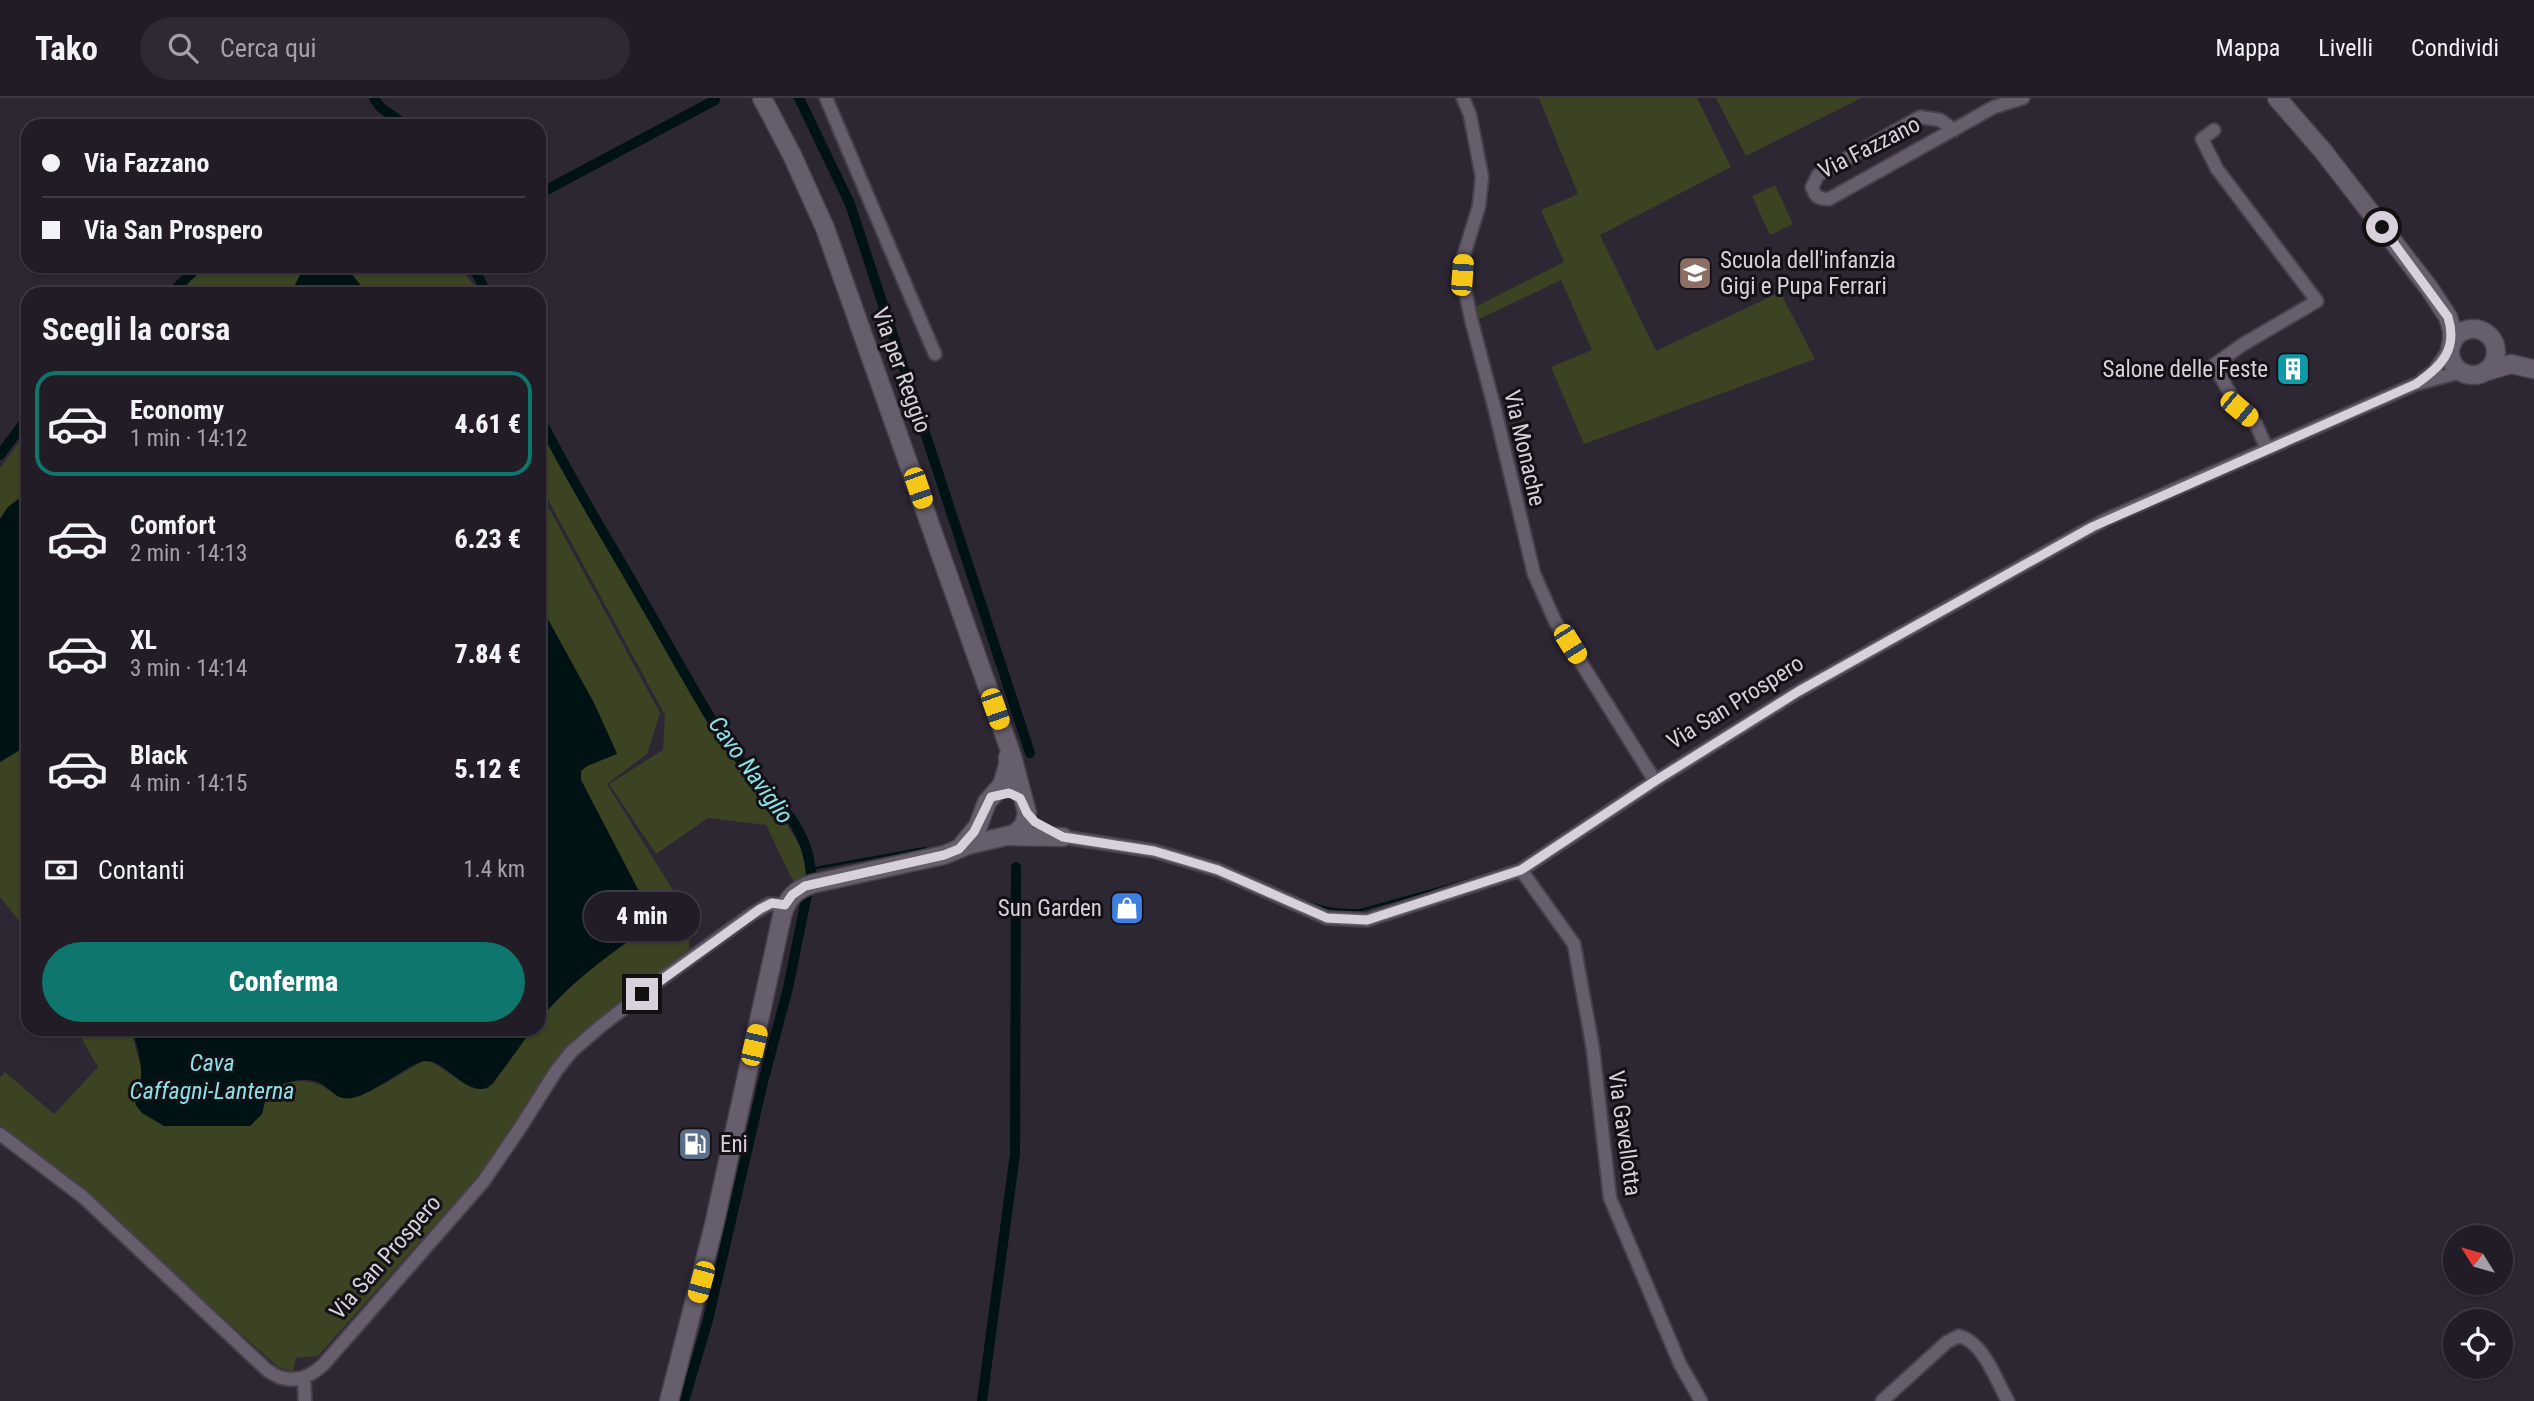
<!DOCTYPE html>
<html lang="it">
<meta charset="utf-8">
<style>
:root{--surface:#221c26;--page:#2e2932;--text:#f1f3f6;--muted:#a2a1a7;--line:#3f3a43;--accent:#0f766e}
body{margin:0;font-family:"Roboto Condensed",sans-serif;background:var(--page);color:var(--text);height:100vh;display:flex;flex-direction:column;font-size:26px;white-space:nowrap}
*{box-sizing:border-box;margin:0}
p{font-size:23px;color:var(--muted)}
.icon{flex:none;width:38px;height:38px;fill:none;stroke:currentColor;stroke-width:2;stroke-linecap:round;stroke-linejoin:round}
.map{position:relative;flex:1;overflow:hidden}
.details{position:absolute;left:21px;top:189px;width:525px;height:749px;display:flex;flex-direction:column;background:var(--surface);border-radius:21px;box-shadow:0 2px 5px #0004,0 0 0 2px var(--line)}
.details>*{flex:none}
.top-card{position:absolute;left:21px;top:21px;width:525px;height:154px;border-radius:21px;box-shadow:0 2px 5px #0004,0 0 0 2px var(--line);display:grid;align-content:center;height:154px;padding:0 21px;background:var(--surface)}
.needle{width:46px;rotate:307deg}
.fabs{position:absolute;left:2443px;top:1127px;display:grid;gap:14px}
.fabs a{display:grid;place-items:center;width:70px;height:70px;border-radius:50%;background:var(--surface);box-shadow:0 2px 5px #0004,0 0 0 2px var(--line);font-size:35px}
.end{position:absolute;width:32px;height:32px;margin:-16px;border:9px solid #d6d1da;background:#111;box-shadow:0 0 0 4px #111}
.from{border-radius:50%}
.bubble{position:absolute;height:49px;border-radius:24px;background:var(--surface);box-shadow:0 2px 5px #0004,0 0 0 2px var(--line);font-size:23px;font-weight:800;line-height:49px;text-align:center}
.car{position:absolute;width:21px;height:42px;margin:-21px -10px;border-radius:9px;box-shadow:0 0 5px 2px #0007;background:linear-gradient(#f5c518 24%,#345 0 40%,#f5c518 0 76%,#345 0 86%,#f5c518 0)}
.top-card b{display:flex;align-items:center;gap:24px;height:66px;font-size:26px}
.top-card b+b{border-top:2px solid var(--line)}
.top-card i{width:18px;height:18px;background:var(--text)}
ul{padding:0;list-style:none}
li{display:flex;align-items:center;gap:21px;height:105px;margin:0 14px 10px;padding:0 7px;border:4px solid transparent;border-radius:21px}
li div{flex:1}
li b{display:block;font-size:26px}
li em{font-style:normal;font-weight:800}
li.on{border-color:var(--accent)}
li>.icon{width:63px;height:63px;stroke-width:1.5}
h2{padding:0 21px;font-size:32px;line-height:84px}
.pay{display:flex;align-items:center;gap:18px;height:77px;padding:0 21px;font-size:26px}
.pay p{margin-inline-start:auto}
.cta{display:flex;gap:14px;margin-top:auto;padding:14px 21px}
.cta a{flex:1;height:80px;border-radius:42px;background:var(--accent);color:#fff;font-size:28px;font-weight:800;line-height:80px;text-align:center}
header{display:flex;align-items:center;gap:42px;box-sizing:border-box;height:98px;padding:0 35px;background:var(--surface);border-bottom:2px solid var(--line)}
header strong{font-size:33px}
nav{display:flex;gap:38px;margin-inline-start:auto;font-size:24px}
.search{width:490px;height:63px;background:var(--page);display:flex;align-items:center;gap:18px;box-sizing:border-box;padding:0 24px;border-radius:38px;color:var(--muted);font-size:26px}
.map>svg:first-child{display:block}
.green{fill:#3c4323}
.water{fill:#001314}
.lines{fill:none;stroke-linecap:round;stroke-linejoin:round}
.stream{stroke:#001314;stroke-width:2.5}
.canal{stroke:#001314;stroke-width:10}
.street-casing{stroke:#47414d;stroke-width:16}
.secondary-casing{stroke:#47414d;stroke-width:21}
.street{stroke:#665e6d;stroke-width:12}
.secondary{stroke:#665e6d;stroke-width:18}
.route{stroke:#d6d1da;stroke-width:9}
.labels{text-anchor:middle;stroke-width:6;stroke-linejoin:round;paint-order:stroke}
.street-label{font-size:23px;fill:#d6d1da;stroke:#131016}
.poi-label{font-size:23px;fill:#d6d1da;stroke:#131016;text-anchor:start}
.water-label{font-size:24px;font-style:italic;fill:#8be1e6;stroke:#131016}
</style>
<header>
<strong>Tako</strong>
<div class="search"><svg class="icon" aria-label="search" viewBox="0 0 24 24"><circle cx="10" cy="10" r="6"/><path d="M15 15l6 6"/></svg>Cerca qui</div>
<nav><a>Mappa</a><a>Livelli</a><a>Condividi</a></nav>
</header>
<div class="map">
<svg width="2534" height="1303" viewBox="0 0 2534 1303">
<rect width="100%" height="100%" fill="#2d2633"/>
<path class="green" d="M 1539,0 L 1697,0 L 1731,69 L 1600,137 L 1656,253 L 1780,194 L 1815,261 L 1584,346 L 1551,269 L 1592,252 L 1561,182 L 1475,223 L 1471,211 L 1564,164 L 1541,112 L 1578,96 Z
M 1716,0 L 1861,0 L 1746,58 Z
M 1775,87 L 1793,126 L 1770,137 L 1752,98 Z
M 203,168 L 305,168 L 290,196 L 270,196 L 259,187 L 240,196 L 174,196 Z
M 345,168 L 460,168 L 476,191 L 465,196 L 368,196 Z
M 539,326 L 719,642 L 774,705 L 800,748 L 807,776 L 794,785 L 766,727 L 708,720 L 656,756 L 609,686 L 663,652 L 665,617 L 539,385 Z
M 28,332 L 28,394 L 8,409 L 0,421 L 0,370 Z
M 539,392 L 660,615 L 647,656 L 607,686 L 699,834 L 689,841 L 689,851 L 580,936 L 554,966 L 492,1063 L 318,1258 L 296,1260 L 293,1274 L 278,1269 L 127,1134 L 79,1087 L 0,1030 L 0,980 L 5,974 L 54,1016 L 98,969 L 76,931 L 131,931 L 141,970 L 140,997 L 262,1016 L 268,991 C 301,979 312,979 341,1000 L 384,986 L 423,963 L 432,964 L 468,988 L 493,987 L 506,964 L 532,931 L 539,931 C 539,901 630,842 655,824 L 581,682 L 581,673 L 587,668 L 617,655 L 594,605 L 539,505 Z
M 28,647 L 28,834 L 0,799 L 0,664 Z"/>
<path class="water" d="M 305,168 L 345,168 L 368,196 L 290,196 Z
M 28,394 L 28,647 L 0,664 L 0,421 L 8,409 Z
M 539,505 L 594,605 L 617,656 L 587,668 L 581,673 L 581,682 L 655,824 C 614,854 571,882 539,923 Z
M 131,931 L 532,931 C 526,940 492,989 487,990 C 464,997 445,961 425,963 C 406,965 366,1005 343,1000 C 334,998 328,989 320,985 C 303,977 285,985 268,991 L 262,1016 L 250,1028 L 164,1028 L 142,1015 L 135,1006 C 147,985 140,953 131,931 Z"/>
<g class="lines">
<path class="stream" d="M 1577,728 L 1634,689
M 1169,751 L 1207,762
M 811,771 L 925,750
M 1277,792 C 1309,805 1326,814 1361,812 L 1483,778"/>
<path class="canal" d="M 374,0 C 383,17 394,14 404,28
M 799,0 L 850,106 L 1030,655
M 359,28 L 364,24
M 539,96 L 715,2
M 473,168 L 487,196
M 170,196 L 199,168
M 539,318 C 569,379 605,436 638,494 C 666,542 692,591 721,637 C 751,684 809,716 811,777 L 788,890 L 762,988 L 708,1222 L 684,1303
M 0,357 L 28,319
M 982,1303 L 1015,1056 L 1016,769"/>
<g class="street-casing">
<path id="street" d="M 826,0 L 935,256
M 1463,0 L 1470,17 L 1482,79 L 1479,108 L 1463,160 L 1462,177 L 1471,221 L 1495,312 L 1534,476 L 1555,523 L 1655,683
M 1954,32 L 1940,22 L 1920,19 L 1818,77 L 1812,89 C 1815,99 1819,101 1829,101 L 1994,9 L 2023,0
M 2214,32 L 2202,41 L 2217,71 L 2317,203 L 2242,247 L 2214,267 L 2239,311 L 2256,326 L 2267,351
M 2422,282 L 2434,273 L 2450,250
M 1063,739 L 1154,753 L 1218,772 L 1327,820 L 1367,822 L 1521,772 L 1655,683 L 1799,593 L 2077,437 L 2107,421 L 2416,286 L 2461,274
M 1521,772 L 1574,846 L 1593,951 L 1610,1100 L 1680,1266 L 1701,1303
M 0,1036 L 83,1099 L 267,1272 C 287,1287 306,1283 324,1266 L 483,1084 L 520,1030 L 556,973 L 571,954 L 601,928 L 663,880 L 749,818 L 769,806 L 785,807
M 304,1280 L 305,1303
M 1882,1303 L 1947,1244 L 1959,1238 C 1984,1244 1996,1283 2008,1303"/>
</g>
<g class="secondary-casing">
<path id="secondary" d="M 2277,0 L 2323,53 L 2429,190 L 2448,219 L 2452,232 L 2452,246
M2450 254a23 23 0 1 1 46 0a23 23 0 1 1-46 0Z
M 2487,273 L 2511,266 L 2533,271
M 1008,738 L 1063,739
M 959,751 L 978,728 L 987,704 L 1002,687 L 1008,667 L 1008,659
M 669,1303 L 714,1127 L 782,818 C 787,800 795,792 812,786 L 944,757 L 968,747 L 1015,736 L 1024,727 L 1027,715 L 1012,658 L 825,130 L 792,57 L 762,0"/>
</g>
<use href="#street" class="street"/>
<use href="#secondary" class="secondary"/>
</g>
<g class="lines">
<path class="route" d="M 642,896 L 760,811 L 772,805 L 785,807 L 792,797 L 805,788 L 944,757 L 959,751 L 974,734 L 991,699 L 1009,695 L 1020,700 L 1027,715 L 1035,724 L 1063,739 L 1154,753 L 1218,772 L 1327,820 L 1367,822 L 1521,772 L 1655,683 L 1799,593 L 2092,429 L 2416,286 C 2442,268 2458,251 2448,219 L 2382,129"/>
</g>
<defs>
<g id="school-square" transform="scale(1.75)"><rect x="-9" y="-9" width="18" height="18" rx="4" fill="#8d6e63" stroke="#131016"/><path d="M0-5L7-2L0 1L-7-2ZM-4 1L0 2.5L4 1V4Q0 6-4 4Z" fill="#fff"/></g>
<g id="building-square" transform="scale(1.75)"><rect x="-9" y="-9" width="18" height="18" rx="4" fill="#0f9aa8" stroke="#131016"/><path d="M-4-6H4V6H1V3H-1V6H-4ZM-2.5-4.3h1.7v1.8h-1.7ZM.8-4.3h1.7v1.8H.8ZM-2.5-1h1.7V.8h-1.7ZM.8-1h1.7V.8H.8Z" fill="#fff"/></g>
<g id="shop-square" transform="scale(1.75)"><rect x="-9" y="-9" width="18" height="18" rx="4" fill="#3f7fe0" stroke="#131016"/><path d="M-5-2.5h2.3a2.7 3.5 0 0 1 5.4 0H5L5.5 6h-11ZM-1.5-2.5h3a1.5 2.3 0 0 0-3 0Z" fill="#fff"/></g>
<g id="fuel-square" transform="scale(1.75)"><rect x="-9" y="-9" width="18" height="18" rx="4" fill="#5c6f8a" stroke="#131016"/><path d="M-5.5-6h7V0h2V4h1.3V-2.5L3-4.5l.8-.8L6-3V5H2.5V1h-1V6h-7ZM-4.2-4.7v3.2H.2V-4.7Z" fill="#fff"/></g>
</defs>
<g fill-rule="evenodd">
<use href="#school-square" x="1695" y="175"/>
<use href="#building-square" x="2293" y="271"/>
<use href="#shop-square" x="1127" y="810"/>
<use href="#fuel-square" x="695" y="1046"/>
</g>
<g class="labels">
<g class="street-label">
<text transform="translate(1869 49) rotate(-27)" y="8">Via Fazzano</text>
<text transform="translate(902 272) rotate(70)" y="8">Via per Reggio</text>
<text transform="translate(1525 350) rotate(77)" y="8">Via Monache</text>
<text transform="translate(1735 604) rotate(-32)" y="8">Via San Prospero</text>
<text transform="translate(1625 1035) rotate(82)" y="8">Via Gavellotta</text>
<text transform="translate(385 1159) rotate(-49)" y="8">Via San Prospero</text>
</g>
<g class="poi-label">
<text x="1720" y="170">Scuola dell'infanzia<tspan x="1720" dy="26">Gigi e Pupa Ferrari</tspan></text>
<text x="2268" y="279" text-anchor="end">Salone delle Feste</text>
<text x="1102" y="818" text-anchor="end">Sun Garden</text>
<text x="720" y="1054">Eni</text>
</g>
<g class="water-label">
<text transform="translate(751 672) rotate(54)" y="8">Cavo Naviglio</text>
<text x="212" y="973">Cava<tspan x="212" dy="28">Caffagni-Lanterna</tspan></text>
</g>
</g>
</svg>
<div class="fabs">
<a><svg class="needle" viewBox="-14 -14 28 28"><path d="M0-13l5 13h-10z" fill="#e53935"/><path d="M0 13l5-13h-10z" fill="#a2a1a7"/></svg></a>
<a><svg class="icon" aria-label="locate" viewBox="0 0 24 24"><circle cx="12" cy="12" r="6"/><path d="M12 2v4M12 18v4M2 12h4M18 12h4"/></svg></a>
</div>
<i class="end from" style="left:2382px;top:129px"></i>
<i class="end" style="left:642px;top:896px"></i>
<div class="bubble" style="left:584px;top:794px;width:116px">4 min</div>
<i class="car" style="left:1462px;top:177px;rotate:4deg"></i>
<i class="car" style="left:2239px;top:311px;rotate:130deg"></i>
<i class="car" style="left:918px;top:390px;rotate:161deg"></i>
<i class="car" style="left:1570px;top:546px;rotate:148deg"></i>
<i class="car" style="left:995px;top:611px;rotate:161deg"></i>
<i class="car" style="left:754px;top:947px;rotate:13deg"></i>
<i class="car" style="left:701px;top:1184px;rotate:195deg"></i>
<div class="top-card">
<b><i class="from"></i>Via Fazzano</b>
<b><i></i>Via San Prospero</b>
</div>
<section class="details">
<h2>Scegli la corsa</h2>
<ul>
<li class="on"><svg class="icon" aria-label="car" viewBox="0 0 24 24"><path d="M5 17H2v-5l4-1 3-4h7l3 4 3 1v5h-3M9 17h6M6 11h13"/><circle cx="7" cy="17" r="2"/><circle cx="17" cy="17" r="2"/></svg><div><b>Economy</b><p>1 min · 14:12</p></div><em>4.61 €</em></li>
<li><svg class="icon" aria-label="car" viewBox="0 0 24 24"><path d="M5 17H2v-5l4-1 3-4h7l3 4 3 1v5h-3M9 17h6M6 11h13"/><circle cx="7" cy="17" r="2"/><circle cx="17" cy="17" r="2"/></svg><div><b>Comfort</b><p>2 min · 14:13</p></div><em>6.23 €</em></li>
<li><svg class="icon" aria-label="car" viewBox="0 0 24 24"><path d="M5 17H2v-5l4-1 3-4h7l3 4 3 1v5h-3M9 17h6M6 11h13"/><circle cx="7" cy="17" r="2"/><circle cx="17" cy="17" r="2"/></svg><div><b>XL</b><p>3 min · 14:14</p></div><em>7.84 €</em></li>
<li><svg class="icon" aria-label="car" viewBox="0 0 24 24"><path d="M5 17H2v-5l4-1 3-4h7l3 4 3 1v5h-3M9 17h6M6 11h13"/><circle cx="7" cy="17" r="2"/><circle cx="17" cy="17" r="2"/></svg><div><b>Black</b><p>4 min · 14:15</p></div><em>5.12 €</em></li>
</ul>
<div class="pay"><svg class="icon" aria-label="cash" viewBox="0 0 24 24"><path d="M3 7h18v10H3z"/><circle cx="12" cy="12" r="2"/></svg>Contanti<p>1.4 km</p></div>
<div class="cta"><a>Conferma</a></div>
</section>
</div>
